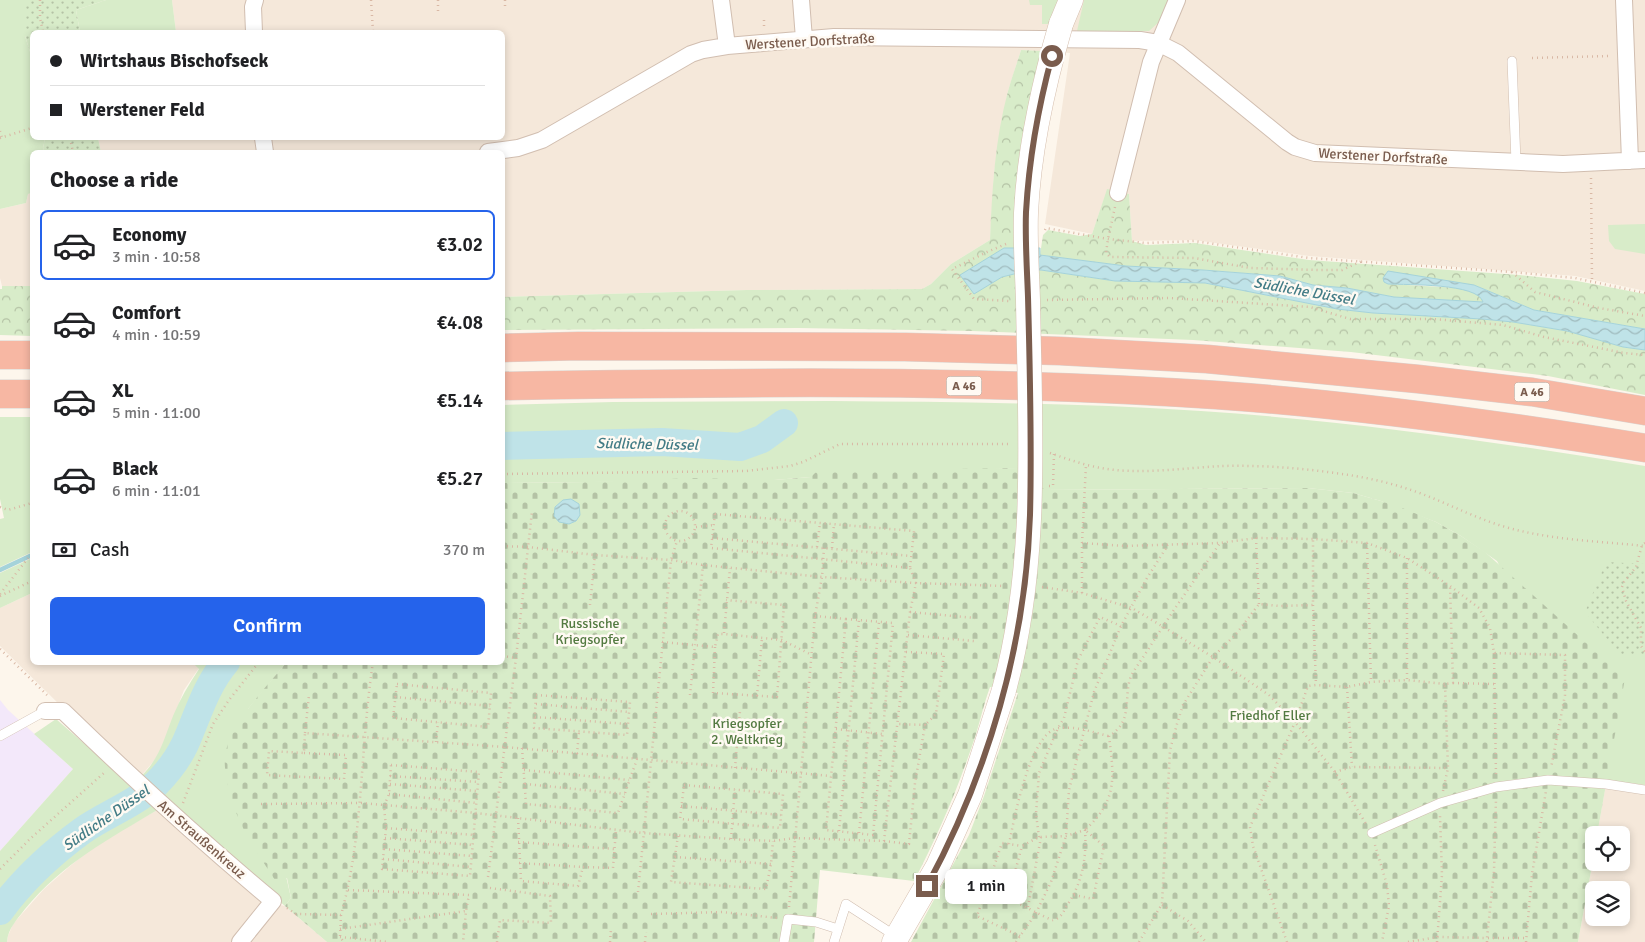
<!DOCTYPE html>
<meta charset="utf-8">
<style>
:root{--surface:#fff;--page:#f2f2f2;--text:#202124;--muted:#757577;--line:#e0e0e0;--accent:#2563eb}
body{margin:0;font-family:Signika,sans-serif;background:var(--page);color:var(--text);height:100vh;display:flex;flex-direction:column;font-size:19px;white-space:nowrap}
*{box-sizing:border-box;margin:0}
p{font-size:16px;color:var(--muted)}
.icon{flex:none;width:28px;height:28px;fill:none;stroke:currentColor;stroke-width:2;stroke-linecap:round;stroke-linejoin:round}
.map{position:relative;flex:1;overflow:hidden}
.details{position:absolute;left:30px;top:150px;width:475px;height:515px;display:flex;flex-direction:column;background:var(--surface);border-radius:8px;box-shadow:0 2px 8px #0003}
.details>*{flex:none}
.banner{position:absolute;left:30px;top:30px;width:475px;height:110px;border-radius:8px;box-shadow:0 2px 8px #0003;display:grid;align-content:center;height:110px;padding:0 20px;background:var(--surface)}
.controls{position:absolute;left:1585px;top:826px;display:grid;gap:10px}
.controls a{display:grid;place-items:center;width:45px;height:45px;border-radius:8px;background:var(--surface);box-shadow:0 2px 8px #0003;font-size:25px}
.end{position:absolute;width:22px;height:22px;margin:-11px;border:6px solid #7a5c4d;background:#fff;box-shadow:0 0 0 2px #fff}
.from{border-radius:50%}
.bubble{position:absolute;height:35px;border-radius:8px;background:var(--surface);box-shadow:0 2px 8px #0003;font-size:16px;font-weight:600;line-height:35px;text-align:center}
.banner b{display:flex;align-items:center;gap:18px;height:48px;font-size:19px}
.banner b+b{border-top:1px solid var(--line)}
.banner i{width:12px;height:12px;background:var(--text)}
ul{padding:0;list-style:none}
li{display:flex;align-items:center;gap:15px;height:70px;margin:0 10px 8px;padding:0 10px;border:2px solid transparent;border-radius:8px}
li div{flex:1}
li b{display:block;font-size:19px}
li em{font-style:normal;font-weight:600}
li.on{border-color:var(--accent)}
li>.icon{width:45px;height:45px;stroke-width:1.5}
h2{padding:0 20px;font-size:22px;line-height:60px}
.pay{display:flex;align-items:center;gap:12px;height:55px;padding:0 20px;font-size:19px}
.pay p{margin-inline-start:auto}
.action{display:flex;gap:10px;margin-top:auto;padding:10px 20px}
.action a{flex:1;height:58px;border-radius:8px;background:var(--accent);color:#fff;font-size:20px;font-weight:600;line-height:58px;text-align:center}
.map>svg:first-child{display:block}
.residential{fill:#f5e8da;fill-rule:evenodd}
.education{fill:#f3e8fa}
.green{fill:#d8ecc9}
.forest{fill:url(#forest-crowns)}
.cemetery{fill:url(#cemetery-stones)}
.park{fill:url(#park-dots)}
.water{fill:url(#water-waves);stroke:#a5d3da}
.lines{fill:none;stroke-linecap:round;stroke-linejoin:round}
.stream{stroke:#a5d3da;stroke-width:4.5}
.river{stroke:#bfe3e8;stroke-width:28}
.service-casing{stroke:#d1beb0;stroke-width:10}
.minor-casing{stroke:#d1beb0;stroke-width:18}
.secondary-casing{stroke:#d6c0b0;stroke-width:25}
.motorway-casing{stroke:#dad1cd;stroke-width:29}
.path{stroke:#d9b8a5;stroke-width:2.5;stroke-dasharray:1 4;stroke-linecap:butt}
.service{stroke:#fff;stroke-width:9}
.minor{stroke:#fff;stroke-width:16}
.secondary{stroke:#fff;stroke-width:24}
.motorway{stroke:#f7b7a3;stroke-width:28}
.secondary-bridge-casing{stroke:#d6c0b0;stroke-width:25;stroke-linecap:butt}
.secondary-bridge{stroke:#fff;stroke-width:24}
.route{stroke:#7a5c4d;stroke-width:6}
.labels{text-anchor:middle;stroke-width:5;stroke-linejoin:round;paint-order:stroke}
.shield{fill:#fffaf3;stroke:#a28b7f;stroke-width:1}
.shield-label{font-size:12px;font-weight:bold;fill:#7a5c4d}
.street-label{font-size:14px;fill:#7a5c4d;stroke:#fffaf3}
.park-label{font-size:14px;fill:#537a41;stroke:#fffaf3}
.water-label{font-size:15px;font-style:italic;fill:#437c86;stroke:#fffaf3}
</style>
<div class="map">
<svg width="1645" height="942" viewBox="0 0 1645 942">
<defs>
<pattern id="forest-crowns" width="20" height="18" patternUnits="userSpaceOnUse" patternTransform="scale(1.25)"><rect width="20" height="18" fill="#d8ecc9"/><path d="M2 6a3 3 0 1 1 6 0M12 15a3 3 0 1 1 6 0" fill="none" stroke="#b4c2a5"/></pattern>
<pattern id="cemetery-stones" width="16" height="16" patternUnits="userSpaceOnUse" patternTransform="scale(1.25)"><rect width="16" height="16" fill="#d8ecc9"/><path d="M2 7V4a2 2 0 0 1 4 0v3zM10 15v-3a2 2 0 0 1 4 0v3z" fill="#b4c2a5"/></pattern>
<pattern id="park-dots" width="8" height="8" patternUnits="userSpaceOnUse" patternTransform="scale(1.25)"><rect width="8" height="8" fill="#d8ecc9"/><path d="M2 2h.1M6 6h.1" fill="none" stroke="#b4c2a5" stroke-width="1.8" stroke-linecap="round"/></pattern>
<pattern id="water-waves" width="16" height="10" patternUnits="userSpaceOnUse" patternTransform="scale(1.25)"><rect width="16" height="10" fill="#bfe3e8"/><path d="M0 5q4-4 8 0t8 0" fill="none" stroke="#a0bbbe"/></pattern>
</defs>
<rect width="100%" height="100%" fill="#fdf6ec"/>
<path class="residential" d="M 172,0 L 1645,0 L 1645,291 L 1575,276 L 1309,256 L 1194,240 L 1132,241 L 1129,194 L 1107,190 L 1092,234 L 1045,224 L 1070,53 L 1021,50 L 1008,91 L 998,144 L 994,174 L 990,240 L 951,264 L 931,284 L 922,289 L 747,290 L 503,297 L 502,152 L 101,152 L 98,138 L 502,138 L 502,32 L 176,32 Z
M 32,193 L 32,286 L 2,286 L 0,278 L 0,209 L 26,203 L 28,194 Z
M 32,593 L 32,662 L 193,662 L 199,668 L 184,690 L 160,752 L 153,762 L 140,777 L 63,708 L 0,646 L 0,608 Z
M 1606,784 L 1645,786 L 1645,942 L 1578,942 L 1594,855 L 1594,862 L 1621,862 L 1621,835 L 1597,835 ZM 1594,890 L 1621,890 L 1621,918 L 1594,918 Z
M 159,809 L 265,902 L 285,906 L 327,942 L 7,942 L 8,936 L 13,924 L 44,889 L 70,866 L 99,843 Z"/>
<path class="education" d="M 0,700 L 8,710 L 73,769 L 0,851 Z"/>
<path class="green" d="M 0,0 L 25,0 L 25,36 L 32,58 L 32,138 L 45,138 L 43,148 L 45,152 L 32,152 L 32,193 L 28,194 L 26,203 L 0,209 Z
M 106,0 L 172,0 L 176,32 L 80,32 L 76,10 Z
M 1029,0 L 1059,0 L 1051,24 L 1042,24 L 1042,5 L 1030,5 Z
M 1084,0 L 1170,0 L 1159,22 L 1149,31 L 1077,31 Z
M 1645,224 L 1645,254 L 1615,249 L 1609,241 L 1608,225 Z
M 832,401 C 956,402 1079,403 1201,411 C 1350,421 1498,442 1645,466 L 1645,785 L 1607,780 L 1497,561 L 1461,536 L 1436,522 L 1381,501 L 1353,493 L 1308,488 L 1044,490 L 1019,468 L 811,477 L 774,480 L 503,483 L 503,448 L 668,447 L 733,452 L 748,451 L 790,426 L 785,421 L 749,440 L 503,442 L 502,405 L 613,402 Z
M 0,417 L 32,417 L 32,552 L 0,567 L 0,519 L 4,518 L 0,499 Z
M 32,558 L 32,593 L 0,608 L 0,573 Z
M 193,663 L 286,663 L 248,709 L 291,898 L 285,906 L 227,856 L 140,777 C 159,760 164,739 173,716 C 180,699 189,684 199,669 Z
M 56,719 L 159,809 C 109,839 63,863 25,909 C 17,920 8,928 7,942 L 0,942 L 0,851 L 73,769 L 34,734 Z"/>
<path class="forest" d="M 1021,50 L 1041,51 L 1022,138 L 1016,199 L 1014,248 L 1004,248 L 973,294 L 1002,277 L 1026,271 L 1041,270 L 1115,281 L 1205,283 L 1337,309 L 1373,313 L 1482,319 L 1513,322 L 1567,331 L 1623,347 L 1645,350 L 1645,395 L 1548,376 L 1351,352 L 1193,340 L 972,331 L 798,328 L 503,330 L 502,297 L 747,290 L 922,289 L 931,284 L 951,264 L 990,240 C 992,190 995,139 1008,91 C 1012,77 1017,63 1021,50 Z
M 1107,189 L 1129,194 L 1132,241 L 1146,245 L 1195,243 L 1309,260 L 1519,275 L 1577,281 L 1645,294 L 1645,329 L 1534,310 L 1474,285 L 1388,284 L 1460,288 L 1477,293 L 1484,302 L 1394,297 L 1347,288 L 1313,285 L 1280,276 L 1203,270 L 1125,266 L 1040,255 L 1043,235 L 1048,230 L 1080,236 L 1092,234 Z
M 2,286 L 32,286 L 32,336 L 0,335 L 0,289 L 2,289 Z"/>
<path class="cemetery" d="M 1019,468 L 1045,490 L 1308,488 L 1353,493 L 1395,505 L 1436,522 L 1461,536 L 1485,552 L 1625,678 L 1597,835 L 1594,835 L 1594,855 L 1578,942 L 911,942 L 969,835 L 984,796 L 1018,693 L 990,687 C 983,706 979,727 972,746 C 956,793 937,837 914,881 L 820,870 L 814,942 L 327,942 L 285,906 L 291,898 L 287,878 L 275,880 C 254,848 234,820 227,781 C 225,770 223,758 227,747 C 237,717 266,687 286,663 L 502,662 L 503,483 L 588,482 L 694,478 L 774,480 L 811,477 L 817,471 Z"/>
<path class="park" d="M 25,0 L 106,0 L 76,10 L 80,32 L 32,32 L 32,58 L 25,36 Z
M 45,138 L 98,138 L 101,152 L 45,152 L 43,148 Z
M 1606,562 L 1645,564 L 1645,655 L 1620,655 L 1585,612 Z"/>
<path class="water" d="M 1004,248 L 1040,248 L 1040,255 L 1126,266 L 1203,270 L 1280,276 L 1313,285 L 1347,288 L 1394,297 L 1483,302 C 1478,283 1407,285 1388,284 L 1384,282 L 1383,278 L 1388,271 L 1474,285 L 1534,310 L 1645,329 L 1645,350 L 1623,347 L 1567,331 L 1513,322 L 1482,319 L 1373,313 L 1337,309 L 1205,283 L 1115,281 L 1041,270 L 1026,271 L 1002,277 L 974,294 L 960,275 Z
M 571,499 L 579,504 L 580,515 L 576,521 L 569,524 L 559,522 L 554,516 L 555,507 L 563,500 Z"/>
<g class="lines">
<path class="stream" d="M 0,570 L 32,555"/>
<path class="river" d="M 502,446 L 662,442 L 740,447 L 762,439 L 784,423
M 0,911 C 21,882 52,853 82,831 C 106,814 134,805 156,784 C 167,773 178,759 185,744 C 198,715 205,687 226,662"/>
<g class="service-casing">
<path id="service" d="M 1512,61 L 1516,162
M 0,736 L 45,711
M 1372,833 L 1440,803 L 1496,787 L 1548,780 L 1606,784 L 1645,790
M 784,942 L 788,919 L 816,922 L 838,929
M 834,942 L 846,904 L 897,937"/>
</g>
<g class="minor-casing">
<path id="minor" d="M 721,0 L 727,46
M 801,0 L 804,39
M 1624,0 L 1630,161
M 254,32 L 253,7 L 255,0
M 263,138 L 265,152
M 488,152 L 518,148 L 542,140 L 691,54 L 703,50 L 727,46 L 834,37 L 1140,40 L 1158,43 L 1178,53 L 1287,142 L 1295,147 L 1315,153 L 1563,164 L 1645,160
M 1118,193 L 1151,62 L 1177,0
M 45,711 L 63,711 C 131,777 200,840 273,901 L 240,942"/>
</g>
<g class="secondary-casing">
<path id="secondary" d="M 1061,24 L 1071,0
M 894,942 L 938,866 L 970,795 L 1004,690"/>
</g>
<g class="motorway-casing">
<path id="motorway" d="M 502,348 L 579,346 L 905,347 L 1060,351 L 1207,359 L 1418,379 L 1532,392 L 1645,411
M 0,355 L 32,355
M 502,386 C 740,382 979,379 1216,395 C 1360,405 1503,425 1645,448
M 0,394 L 32,394"/>
</g>
<path class="path" d="M 40,0 L 40,18 L 43,32
M 371,0 L 373,32
M 438,0 L 438,11
M 505,0 L 505,7
M 764,20 L 764,29
M 1532,58 L 1610,56
M 0,131 L 2,138
M 0,138 L 32,128
M 70,138 L 73,152
M 1591,178 L 1592,281
M 1115,207 L 1108,239 L 1106,253 L 1110,257 L 1194,258 L 1250,268 L 1318,270 L 1342,270 L 1362,261
M 1045,230 L 1046,228 L 1108,239 L 1146,243 L 1194,241 L 1309,258 L 1512,272 L 1575,278 L 1645,293
M 1006,244 L 987,252 L 952,269 L 974,299 L 1009,301
M 1512,272 L 1535,292 L 1599,308 L 1645,316
M 1047,300 L 1170,298 L 1310,307 L 1350,319 L 1433,319 L 1503,325 L 1544,337 L 1624,353 L 1645,355
M 1050,453 C 1067,459 1084,465 1101,468 C 1138,475 1184,468 1222,466 C 1262,465 1302,468 1342,474 C 1364,477 1387,482 1408,489 C 1439,499 1468,515 1499,525 C 1546,540 1597,541 1645,546
M 502,474 L 746,471 L 790,466 L 803,462 L 840,444 L 1011,444
M 1049,486 L 1053,486 L 1054,454
M 0,507 L 8,510 L 32,503
M665 526a15 15 0 1 1 30 0a15 15 0 1 1-30 0Z
M 715,514 L 914,531 L 910,568 L 711,548 Z
M 696,527 L 714,525
M 712,538 L 911,556
M 1256,538 L 1259,604
M 1082,543 L 1086,465
M 1367,543 L 1371,682
M 1645,543 L 1642,545 L 1636,567 L 1624,582 L 1622,587 L 1626,601 L 1641,628 L 1641,646 L 1645,652
M 502,546 L 528,547 L 595,555 L 671,560 L 703,565 L 822,577 L 916,583 L 1004,586
M 817,547 L 820,523
M 832,548 L 834,524
M 1407,558 L 1407,679
M 1042,587 L 1082,593 L 1132,608 L 1213,657 L 1269,695 L 1295,722 L 1335,772 L 1366,824
M 1082,593 L 1082,543 L 1125,546 L 1220,543 L 1256,538 L 1313,539 L 1367,543 L 1407,558 L 1450,586 L 1479,608 L 1490,628 L 1494,653 L 1565,655 L 1565,695 L 1551,768
M 0,594 L 28,558
M 0,596 L 32,581
M 590,605 L 595,555
M 1313,605 L 1316,685
M 910,612 L 975,618
M 815,616 L 846,619
M 846,619 L 893,623 L 873,835 L 826,830 Z
M 724,633 L 730,568
M 908,635 L 974,641
M 662,642 L 715,647 L 718,634 L 724,634 L 782,640 L 812,655
M 715,647 L 713,693 L 777,697 L 784,605 L 726,600
M 0,649 L 47,695
M 906,652 L 944,654 L 936,714 L 925,725
M 1494,653 L 1496,776
M 502,656 L 516,658
M 1453,683 L 1494,684
M 397,684 L 491,693 L 488,727 L 393,718 Z
M 1347,687 L 1352,767
M 536,695 L 630,702 L 627,735 L 534,728 Z
M 690,695 L 703,565
M 757,696 L 762,638
M 395,697 L 490,706
M 536,704 L 629,712
M 535,717 L 628,724
M 836,729 L 882,734
M 305,733 L 309,695
M 436,742 L 438,722
M 522,748 L 526,804 L 618,813 L 637,759
M 304,753 L 346,755 L 344,779 L 267,775 L 269,751 L 304,753 L 305,733 L 505,747 L 831,776
M 577,754 L 579,731
M 391,765 L 479,772 L 470,876 L 382,869 L 386,828 L 384,806 L 389,794 Z
M 735,768 L 740,711
M 524,770 L 629,780
M 1335,772 L 1352,767 L 1448,768
M 390,776 L 478,782
M 390,784 L 477,791
M 525,784 L 625,794
M 684,785 L 783,794 L 780,828 L 680,819 Z
M 1443,791 L 1448,768 L 1445,684 L 1453,683 L 1450,586
M 389,794 L 476,803
M 183,803 L 213,724 L 229,700 L 259,662
M 261,804 L 361,803 L 476,813 L 643,833 L 731,839 L 773,841 L 795,838 L 884,841 L 910,612 L 916,583 L 910,568
M 681,806 L 781,815
M 518,818 L 521,881 L 578,886 L 583,867 L 613,868 L 616,830
M 386,828 L 474,835
M 1085,830 C 1087,858 1082,884 1066,907 C 1063,913 1060,919 1053,920 C 1049,920 1015,901 1008,898 L 1022,846 L 1039,837 L 1066,836 Z
M 839,831 L 859,620
M 859,833 L 879,622
M 678,836 L 671,882 L 766,889 L 771,864 L 773,841
M 1039,837 L 1036,814 L 1039,773 L 1058,728 L 1064,718 L 1078,660 L 1100,617 L 1121,626
M 385,838 L 473,845
M 731,839 L 735,789
M 884,841 L 909,844 L 915,783 L 925,725 L 899,724
M 518,842 L 614,849
M 1009,844 C 1014,820 1030,731 1059,728 C 1075,726 1093,732 1108,736
M 1375,845 L 1387,885 L 1389,906 L 1382,942
M 384,849 L 472,856
M 675,857 L 771,864
M 383,859 L 471,867
M 519,863 L 583,867
M 0,869 L 31,838 L 105,772
M 488,877 L 516,658 L 532,511
M 490,888 L 550,896 L 551,923 L 500,920 L 497,942
M 348,890 L 469,895 L 466,911 L 463,942
M 638,892 L 671,560 L 677,541
M 1074,895 L 1093,899 L 1104,846 L 1085,830 C 1118,800 1114,777 1109,736 C 1135,721 1122,694 1132,674 C 1138,664 1145,655 1151,645 C 1173,610 1197,577 1220,543
M 1162,905 L 1188,921 L 1206,942
M 789,907 L 815,616 L 822,577 L 824,548
M 1028,907 L 1041,837
M 287,908 L 296,914 L 341,915 C 364,833 360,747 373,662
M 651,914 L 722,912 L 777,918
M 341,915 L 340,937 L 344,942
M 340,929 L 466,911
M 1020,936 L 977,916 L 1002,843 L 1022,846
M 340,937 L 389,942
M 610,942 L 611,929
M 645,942 L 646,932
M 1016,942 L 1036,913 L 1051,882 L 1066,836 L 1069,790 L 1094,692 L 1121,626 L 1147,578 L 1168,545
M 1139,942 L 1162,904 L 1170,750 L 1177,724 L 1183,705 L 1213,657 L 1237,633 L 1259,604 L 1279,606 L 1313,605 L 1313,539
M 1287,942 L 1253,846 L 1250,827 L 1295,722 L 1308,686 L 1316,685 L 1347,687 L 1371,682 L 1407,680 L 1445,684
M 1408,942 L 1438,937 L 1487,938 L 1494,871 L 1496,799
M 1437,942 L 1442,875 L 1440,816
M 1487,942 L 1487,938 L 1527,938
M 1526,942 L 1532,874 L 1546,791"/>
<use href="#service" class="service"/>
<use href="#minor" class="minor"/>
<use href="#secondary" class="secondary"/>
<use href="#motorway" class="motorway"/>
<g class="secondary-bridge-casing">
<path id="secondary-bridge" d="M 1004,690 C 1039,562 1030,430 1028,300 C 1027,271 1025,242 1026,213 C 1029,148 1043,86 1061,24"/>
</g>
<use href="#secondary-bridge" class="secondary-bridge"/>
</g>
<g class="lines">
<path class="route" d="M 927,886 C 988,773 1026,644 1030,515 C 1032,443 1030,370 1028,297 C 1027,269 1025,241 1026,212 C 1029,159 1038,108 1052,56"/>
</g>
<g class="labels">
<g class="shield">
<rect x="946.5" y="376.5" width="35" height="19" rx="4"/>
<rect x="1514.5" y="382.5" width="35" height="19" rx="4"/>
</g>
<g class="shield-label">
<text x="964" y="390">A 46</text>
<text x="1532" y="396">A 46</text>
</g>
<g class="street-label">
<text transform="translate(810 41) rotate(-3)" y="5">Werstener Dorfstraße</text>
<text transform="translate(1383 156) rotate(3)" y="5">Werstener Dorfstraße</text>
<text transform="translate(202 839) rotate(41)" y="5">Am Straußenkreuz</text>
</g>
<g class="park-label">
<text x="590" y="628">Russische<tspan x="590" dy="16">Kriegsopfer</tspan></text>
<text x="1270" y="720">Friedhof Eller</text>
<text x="747" y="728">Kriegsopfer<tspan x="747" dy="16">2. Weltkrieg</tspan></text>
</g>
<g class="water-label">
<text transform="translate(1304 291) rotate(10)" y="5">Südliche Düssel</text>
<text transform="translate(647 444) rotate(1)" y="5">Südliche Düssel</text>
<text transform="translate(106 818) rotate(-35)" y="5">Südliche Düssel</text>
</g>
</g>
</svg>
<div class="controls">
<a><svg class="icon" aria-label="locate" viewBox="0 0 24 24"><circle cx="12" cy="12" r="6"/><path d="M12 2v4M12 18v4M2 12h4M18 12h4"/></svg></a>
<a><svg class="icon" aria-label="layers" viewBox="0 0 24 24"><path d="M12 4l9 5-9 5-9-5zM3 14l9 5 9-5"/></svg></a>
</div>
<i class="end from" style="left:1052px;top:56px"></i>
<i class="end" style="left:927px;top:886px"></i>
<div class="bubble" style="left:945px;top:869px;width:82px">1 min</div>
<div class="banner">
<b><i class="from"></i>Wirtshaus Bischofseck</b>
<b><i></i>Werstener Feld</b>
</div>
<section class="details">
<h2>Choose a ride</h2>
<ul>
<li class="on"><svg class="icon" aria-label="car" viewBox="0 0 24 24"><path d="M5 17H2v-5l4-1 3-4h7l3 4 3 1v5h-3M9 17h6M6 11h13"/><circle cx="7" cy="17" r="2"/><circle cx="17" cy="17" r="2"/></svg><div><b>Economy</b><p>3 min · 10:58</p></div><em>€3.02</em></li>
<li><svg class="icon" aria-label="car" viewBox="0 0 24 24"><path d="M5 17H2v-5l4-1 3-4h7l3 4 3 1v5h-3M9 17h6M6 11h13"/><circle cx="7" cy="17" r="2"/><circle cx="17" cy="17" r="2"/></svg><div><b>Comfort</b><p>4 min · 10:59</p></div><em>€4.08</em></li>
<li><svg class="icon" aria-label="car" viewBox="0 0 24 24"><path d="M5 17H2v-5l4-1 3-4h7l3 4 3 1v5h-3M9 17h6M6 11h13"/><circle cx="7" cy="17" r="2"/><circle cx="17" cy="17" r="2"/></svg><div><b>XL</b><p>5 min · 11:00</p></div><em>€5.14</em></li>
<li><svg class="icon" aria-label="car" viewBox="0 0 24 24"><path d="M5 17H2v-5l4-1 3-4h7l3 4 3 1v5h-3M9 17h6M6 11h13"/><circle cx="7" cy="17" r="2"/><circle cx="17" cy="17" r="2"/></svg><div><b>Black</b><p>6 min · 11:01</p></div><em>€5.27</em></li>
</ul>
<div class="pay"><svg class="icon" aria-label="cash" viewBox="0 0 24 24"><path d="M3 7h18v10H3z"/><circle cx="12" cy="12" r="2"/></svg>Cash<p>370 m</p></div>
<div class="action"><a>Confirm</a></div>
</section>
</div>
